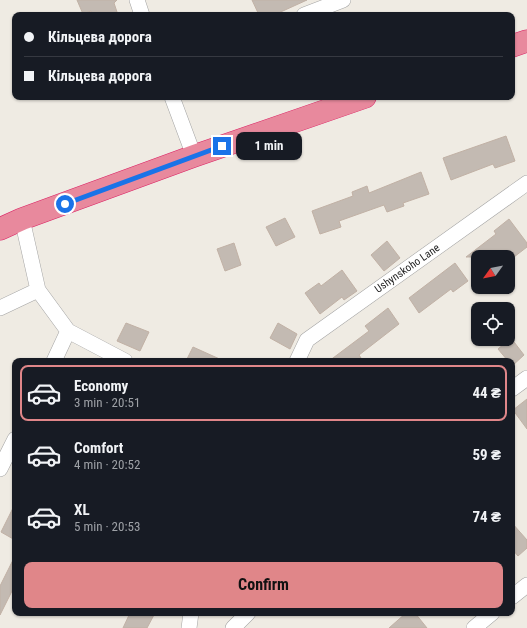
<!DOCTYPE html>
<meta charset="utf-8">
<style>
:root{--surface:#171b24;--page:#242831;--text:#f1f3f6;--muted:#9ea1a6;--line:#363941;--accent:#e08689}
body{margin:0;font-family:"Roboto Condensed",sans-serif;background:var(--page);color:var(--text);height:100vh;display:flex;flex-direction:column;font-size:15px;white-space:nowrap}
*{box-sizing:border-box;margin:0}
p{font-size:13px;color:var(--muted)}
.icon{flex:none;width:22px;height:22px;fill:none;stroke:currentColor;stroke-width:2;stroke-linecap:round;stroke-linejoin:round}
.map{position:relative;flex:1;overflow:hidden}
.side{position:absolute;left:12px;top:358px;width:503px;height:258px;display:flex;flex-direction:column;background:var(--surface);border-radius:8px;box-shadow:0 1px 3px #0004}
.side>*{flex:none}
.guide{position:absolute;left:12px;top:12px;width:503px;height:88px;border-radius:8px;box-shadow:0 1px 3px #0004;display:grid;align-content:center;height:88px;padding:0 12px;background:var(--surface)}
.needle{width:26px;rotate:237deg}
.buttons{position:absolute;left:471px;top:250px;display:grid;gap:8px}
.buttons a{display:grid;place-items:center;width:44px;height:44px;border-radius:8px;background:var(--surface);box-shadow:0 1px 3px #0004;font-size:20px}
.end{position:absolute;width:18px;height:18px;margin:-9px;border:5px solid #1a73e8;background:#fff;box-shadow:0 0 0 2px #fff}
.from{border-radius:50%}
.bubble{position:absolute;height:28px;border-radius:8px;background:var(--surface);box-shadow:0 1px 3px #0004;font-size:13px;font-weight:700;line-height:28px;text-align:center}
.guide b{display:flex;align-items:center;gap:14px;height:38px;font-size:15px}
.guide b+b{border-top:1px solid var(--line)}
.guide i{width:10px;height:10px;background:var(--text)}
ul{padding:7px 0 0;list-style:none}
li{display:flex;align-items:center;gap:12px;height:56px;margin:0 8px 6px;padding:0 4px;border:2px solid transparent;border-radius:8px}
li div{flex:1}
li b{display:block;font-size:15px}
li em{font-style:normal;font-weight:700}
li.active{border-color:var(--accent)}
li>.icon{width:36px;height:36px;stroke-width:1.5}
.primary-button{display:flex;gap:8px;margin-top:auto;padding:8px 12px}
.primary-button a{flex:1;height:46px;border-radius:8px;background:var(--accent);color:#111;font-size:16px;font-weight:700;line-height:46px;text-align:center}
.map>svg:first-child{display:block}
.building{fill:#c3bab2;stroke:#c1b1a5}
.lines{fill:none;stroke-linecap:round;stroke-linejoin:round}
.minor-casing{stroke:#a4a4a4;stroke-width:16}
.highway-casing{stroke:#db2265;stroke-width:23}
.minor{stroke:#fff;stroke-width:15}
.highway{stroke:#e8899d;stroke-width:22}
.route{stroke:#1a73e8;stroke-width:5}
.labels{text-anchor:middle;stroke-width:3;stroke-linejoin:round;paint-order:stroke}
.street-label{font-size:11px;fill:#1d1d1d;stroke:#fff}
</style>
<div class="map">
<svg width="527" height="628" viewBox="0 0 527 628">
<rect width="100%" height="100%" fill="#efebe3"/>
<path class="building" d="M 77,0 L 117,0 L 114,3 L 117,12 L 109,15 L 92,15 L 91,11 L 83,14 Z
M 252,0 L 307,0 L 274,15 L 259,15 Z
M 506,136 L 515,161 L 495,168 L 493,164 L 451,180 L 443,158 Z
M 421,172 L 429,194 L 403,203 L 404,206 L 387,212 L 384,205 L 339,221 L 341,227 L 320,234 L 312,211 L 353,196 L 352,192 L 367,186 L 369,193 Z
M 285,218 L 295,237 L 276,246 L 266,227 Z
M 509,219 L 527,243 L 527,247 L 514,257 L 466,257 L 496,234 L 494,231 Z
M 387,241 L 400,258 L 384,271 L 371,255 Z
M 234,243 L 241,265 L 225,271 L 217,249 Z
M 455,263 L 468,281 L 453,292 L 451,289 L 419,313 L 409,298 Z
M 342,270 L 357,291 L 344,300 L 342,297 L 320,314 L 305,293 L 319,283 L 321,286 Z
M 388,308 L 399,324 L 359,355 L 363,361 L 329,361 L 369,331 L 365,326 Z
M 126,323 L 149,332 L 140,351 L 117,341 Z
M 278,323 L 297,334 L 290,349 L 270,338 Z
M 511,338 L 524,355 L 512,366 L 512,361 L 508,361 L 498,349 Z
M 193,347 L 224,361 L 186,361 Z
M 527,399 L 527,429 L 513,410 Z
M 15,504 L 15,540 L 1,532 Z
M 512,523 L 527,540 L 527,548 L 518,556 L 512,549 Z
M 15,556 L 15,585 L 0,615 L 0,586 Z
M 130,613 L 155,613 L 147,628 L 123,628 Z
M 406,613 L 415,613 L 427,628 L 389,628 Z"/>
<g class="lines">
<g class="minor-casing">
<path id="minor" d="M 137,0 L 142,15
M 304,15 L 343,0
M 172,97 L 194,156
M 22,219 L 38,290 L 68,331 L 54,361
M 0,308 L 38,290
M 68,331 L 125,361
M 297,361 L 307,340 L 527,183
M 512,389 L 527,378
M 0,469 L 15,439
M 512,597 L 527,585
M 189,628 L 191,613
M 233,628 L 248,613
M 474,628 L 492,613"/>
</g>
<g class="highway-casing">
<path id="highway" d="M 512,46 L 527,41
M 0,229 L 22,219 L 194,156 L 365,97"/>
</g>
<use href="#minor" class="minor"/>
<use href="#highway" class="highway"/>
</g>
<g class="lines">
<path class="route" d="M 65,204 L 222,146"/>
</g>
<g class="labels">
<g class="street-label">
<text transform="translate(407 268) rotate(-35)" y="4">Ushynskoho Lane</text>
</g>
</g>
</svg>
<div class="buttons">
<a><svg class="needle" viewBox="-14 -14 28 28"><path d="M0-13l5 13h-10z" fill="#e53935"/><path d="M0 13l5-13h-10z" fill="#9ea1a6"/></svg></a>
<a><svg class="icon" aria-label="locate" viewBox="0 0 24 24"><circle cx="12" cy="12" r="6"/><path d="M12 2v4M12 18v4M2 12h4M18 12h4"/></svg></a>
</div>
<i class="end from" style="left:65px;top:204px"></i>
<i class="end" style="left:222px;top:146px"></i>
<div class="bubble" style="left:236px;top:132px;width:66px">1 min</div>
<div class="guide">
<b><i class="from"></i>Кільцева дорога</b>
<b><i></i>Кільцева дорога</b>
</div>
<section class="side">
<ul>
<li class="active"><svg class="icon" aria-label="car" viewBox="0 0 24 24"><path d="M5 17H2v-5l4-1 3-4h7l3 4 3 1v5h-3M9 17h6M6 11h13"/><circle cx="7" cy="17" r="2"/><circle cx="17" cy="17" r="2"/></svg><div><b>Economy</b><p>3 min · 20:51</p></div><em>44 ₴</em></li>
<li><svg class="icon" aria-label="car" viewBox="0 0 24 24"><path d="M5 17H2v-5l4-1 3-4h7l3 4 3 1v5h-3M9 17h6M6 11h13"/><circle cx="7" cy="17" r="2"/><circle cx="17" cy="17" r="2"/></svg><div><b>Comfort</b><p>4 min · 20:52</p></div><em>59 ₴</em></li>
<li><svg class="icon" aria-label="car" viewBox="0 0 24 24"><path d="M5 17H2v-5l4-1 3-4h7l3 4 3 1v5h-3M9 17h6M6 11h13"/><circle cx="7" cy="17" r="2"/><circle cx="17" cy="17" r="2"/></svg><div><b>XL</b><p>5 min · 20:53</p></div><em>74 ₴</em></li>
</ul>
<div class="primary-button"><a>Confirm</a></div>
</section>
</div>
